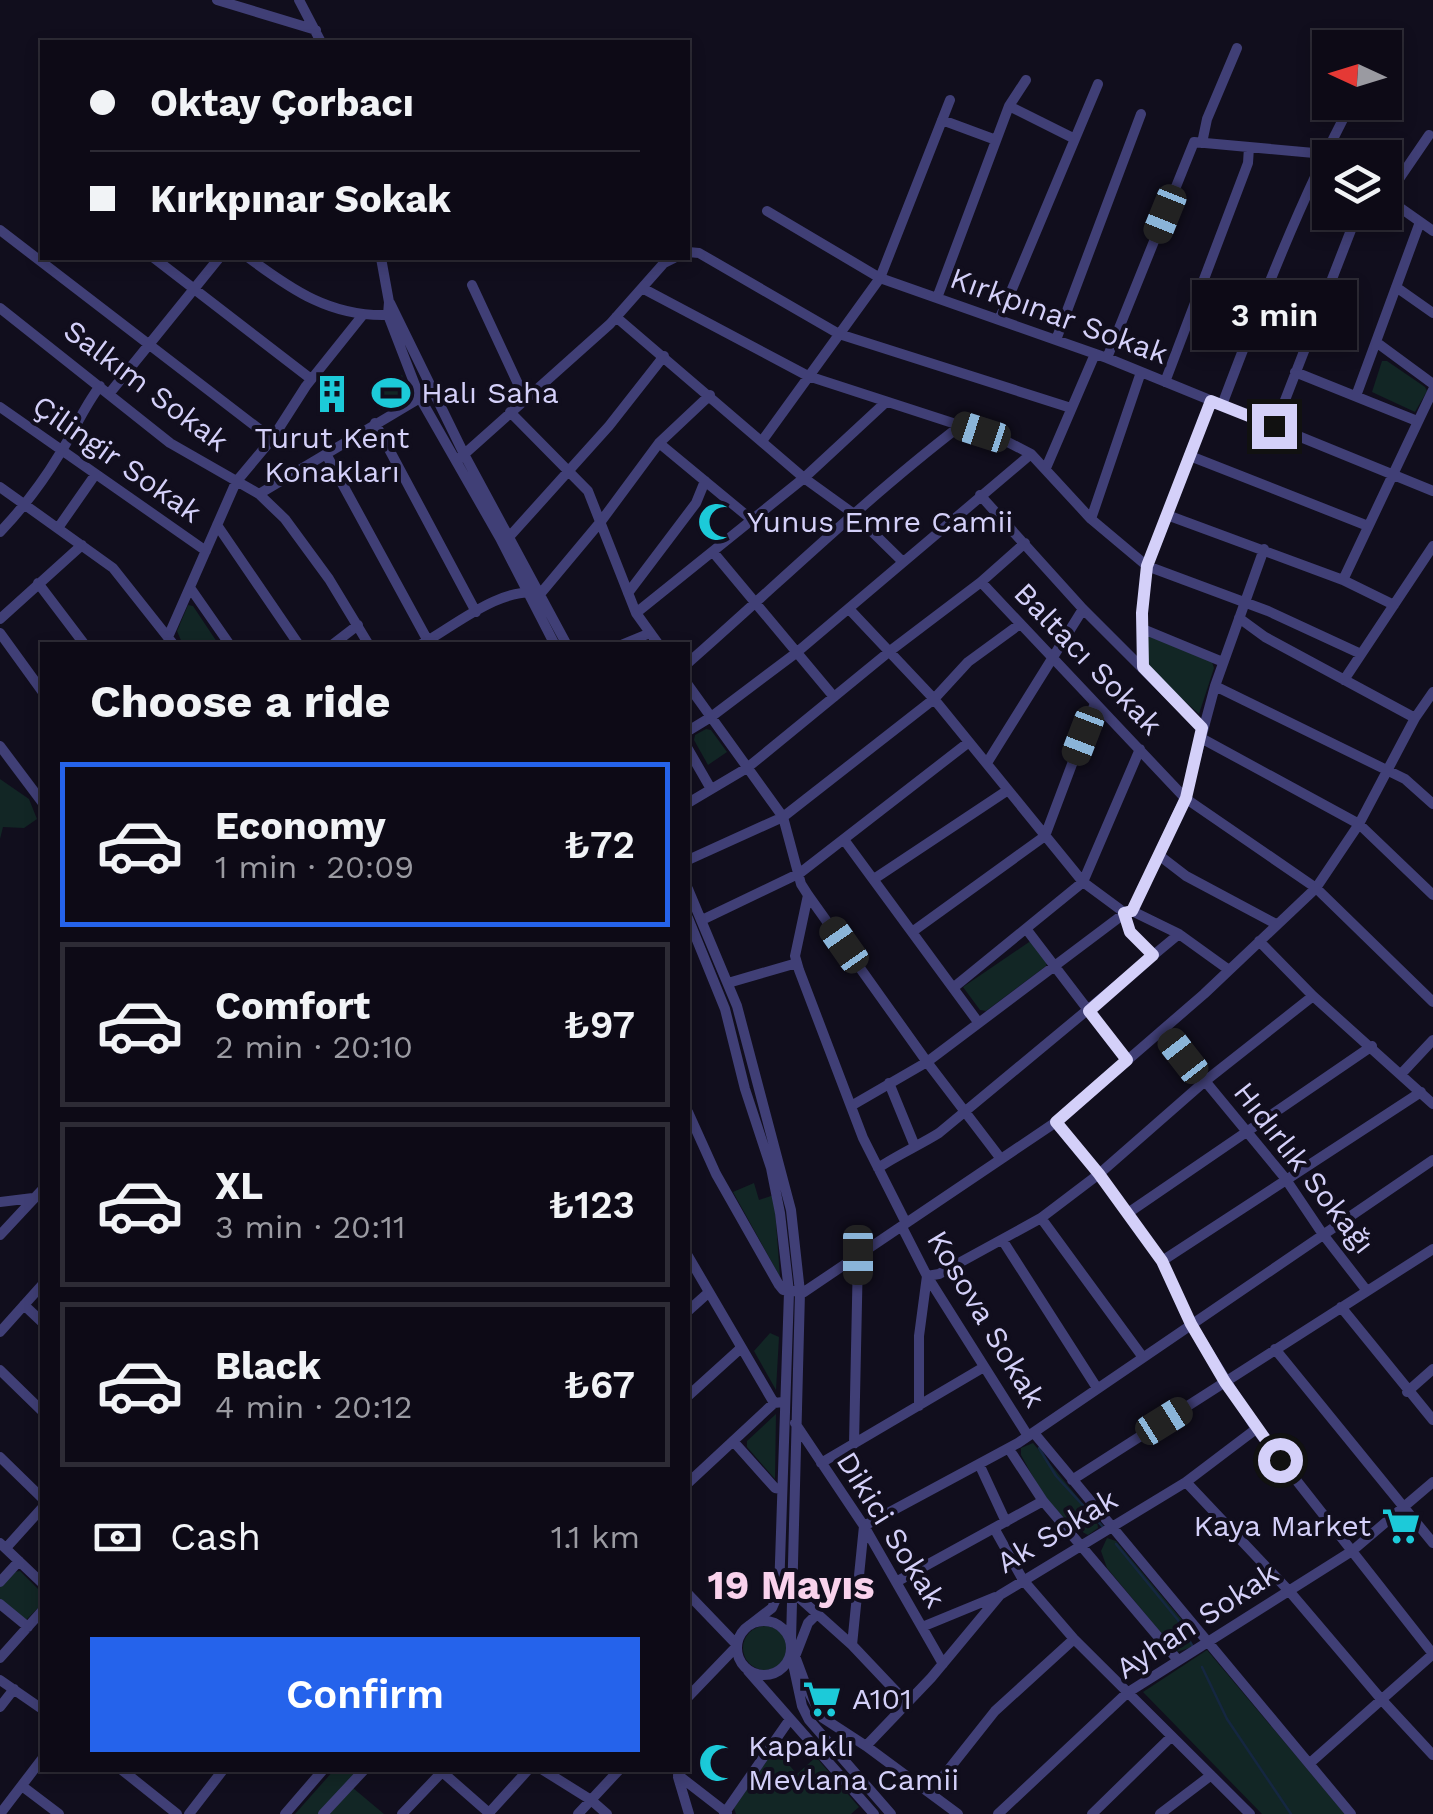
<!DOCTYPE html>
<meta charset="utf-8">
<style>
:root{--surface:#0d0a16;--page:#1b1823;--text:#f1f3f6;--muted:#9a9aa1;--line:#2d2b35;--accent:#2563eb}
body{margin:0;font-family:"Work Sans",sans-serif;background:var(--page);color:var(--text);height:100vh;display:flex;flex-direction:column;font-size:38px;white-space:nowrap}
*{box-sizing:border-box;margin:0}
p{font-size:32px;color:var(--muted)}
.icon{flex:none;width:55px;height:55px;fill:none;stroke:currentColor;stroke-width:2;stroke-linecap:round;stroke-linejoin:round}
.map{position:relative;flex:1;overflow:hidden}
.panel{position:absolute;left:40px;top:642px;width:650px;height:1130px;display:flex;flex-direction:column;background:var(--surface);border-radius:0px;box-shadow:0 5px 15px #0003,0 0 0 2px var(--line)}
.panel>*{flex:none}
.hud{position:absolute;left:40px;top:40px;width:650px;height:220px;border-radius:0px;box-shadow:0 5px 15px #0003,0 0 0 2px var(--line);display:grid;align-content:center;height:220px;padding:0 50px;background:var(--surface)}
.needle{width:65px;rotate:274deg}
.buttons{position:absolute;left:1312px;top:30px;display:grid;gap:20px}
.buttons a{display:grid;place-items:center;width:90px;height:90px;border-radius:0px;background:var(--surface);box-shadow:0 5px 15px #0003,0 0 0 2px var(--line);font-size:50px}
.end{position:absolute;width:45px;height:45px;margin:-22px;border:12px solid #d4d0f9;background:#111;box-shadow:0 0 0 5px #111}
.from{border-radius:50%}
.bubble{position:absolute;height:70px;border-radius:0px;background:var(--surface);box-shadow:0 5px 15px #0003,0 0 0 2px var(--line);font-size:32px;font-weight:600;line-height:70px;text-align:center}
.car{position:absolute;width:30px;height:60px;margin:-30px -15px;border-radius:12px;box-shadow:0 0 8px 2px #0007;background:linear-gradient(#222 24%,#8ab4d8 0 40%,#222 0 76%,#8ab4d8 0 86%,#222 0)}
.hud b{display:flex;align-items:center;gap:35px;height:95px;font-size:38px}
.hud b+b{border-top:2px solid var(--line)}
.hud i{width:25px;height:25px;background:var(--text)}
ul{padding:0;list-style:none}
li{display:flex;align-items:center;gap:30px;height:165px;margin:0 20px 15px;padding:0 30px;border:5px solid var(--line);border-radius:0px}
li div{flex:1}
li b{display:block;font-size:38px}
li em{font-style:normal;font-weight:600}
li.selected{border-color:var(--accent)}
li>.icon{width:90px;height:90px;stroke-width:1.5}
h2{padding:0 50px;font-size:45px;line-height:120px}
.pay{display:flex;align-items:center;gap:25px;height:110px;padding:0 50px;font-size:38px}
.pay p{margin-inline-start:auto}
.primary-button{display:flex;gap:20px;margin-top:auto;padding:20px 50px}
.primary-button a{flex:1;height:115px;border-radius:0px;background:var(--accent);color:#fff;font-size:40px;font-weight:600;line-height:115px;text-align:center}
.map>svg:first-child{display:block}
.green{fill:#122625}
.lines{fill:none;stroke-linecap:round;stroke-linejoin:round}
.stream{stroke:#152741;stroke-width:2.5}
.minor{stroke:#403f76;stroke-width:10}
.route{stroke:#d4d0f9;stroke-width:12}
.labels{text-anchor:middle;stroke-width:8;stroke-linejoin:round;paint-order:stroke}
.street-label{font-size:30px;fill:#d4d0f9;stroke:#110e1d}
.poi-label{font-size:30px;fill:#d4d0f9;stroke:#110e1d;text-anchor:start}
.district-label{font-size:40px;font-weight:bold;fill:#f9d2ec;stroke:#110e1d}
</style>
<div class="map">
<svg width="1433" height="1814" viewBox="0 0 1433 1814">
<rect width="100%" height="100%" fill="#110e1d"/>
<path class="green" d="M 1382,361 L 1387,361 L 1425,387 L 1427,391 L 1415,412 L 1372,392 Z
M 402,375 L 412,392 L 379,410 L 370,393 Z
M 188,605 L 193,606 L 219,645 L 183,645 L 177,631 Z
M 1150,634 L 1212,662 L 1214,668 L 1199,714 L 1146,667 L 1146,638 Z
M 706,729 L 711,730 L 727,752 L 708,765 L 694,740 L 695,735 Z
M 0,779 L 29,799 L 37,819 L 24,828 L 3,827 L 0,839 Z
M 1032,940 L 1047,961 L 1046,966 L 986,1011 L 980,1010 L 963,987 Z
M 754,1183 L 759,1200 L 774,1195 L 780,1277 L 733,1192 Z
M 770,1333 L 779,1337 L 776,1390 L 754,1351 Z
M 776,1414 L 775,1479 L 747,1447 L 747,1441 Z
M 1033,1443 L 1097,1521 L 1098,1528 L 1088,1535 C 1054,1517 1039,1488 1021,1455 L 1021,1448 Z
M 1107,1538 L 1116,1541 L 1187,1626 L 1192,1647 L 1177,1652 L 1107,1568 L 1101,1551 Z
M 20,1571 L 42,1593 L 42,1604 L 24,1622 L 0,1601 L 0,1587 L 14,1572 Z
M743 1648a22 22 0 1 1 44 0a22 22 0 1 1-44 0Z
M 1207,1650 L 1345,1814 L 1262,1814 L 1143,1692 Z
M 775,1749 L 797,1774 L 816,1757 L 859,1807 L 851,1814 L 736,1814 L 734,1808 Z
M 334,1770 L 359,1770 L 320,1814 L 295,1814 Z
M 353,1788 L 384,1814 L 329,1814 Z"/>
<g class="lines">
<path class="stream" d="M 1039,1448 L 1056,1476 L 1103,1527
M 1116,1544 L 1178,1620 L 1193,1647
M 1202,1667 L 1227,1719 L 1291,1814"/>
<path class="minor" d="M 217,0 L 316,30
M 299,0 L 321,42
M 1009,106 L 1026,80
M 942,120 L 996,140
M 1202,143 L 1207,119 L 1237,48
M 1385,190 L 1399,179 L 1429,135
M 1385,197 L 1433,231
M 767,211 L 880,278 L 1107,358 L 1433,491
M 0,230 L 272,439
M 688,252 L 699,253 L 839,334 L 1071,408
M 154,258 L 311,379
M 249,258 C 292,290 331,317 388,315
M 381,258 L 389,302 L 388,315 L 420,398 L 500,538 L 555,645
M 472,285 L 525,399
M 1396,287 L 1433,313
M 642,288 L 808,376 L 1002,439 L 1031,454 L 1091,519 L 1147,566 L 1268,611 L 1361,654
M 937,298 L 1009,106 L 1075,139
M 390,303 L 464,454 L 567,645
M 0,308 L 170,443 L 259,494 L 285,519 L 329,579 L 369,645
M 616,317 L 804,478 L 854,514 L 903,562
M 999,320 L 1098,84
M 1056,340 L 1141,114
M 1376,342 L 1433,384
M 1107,358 L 1194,142 L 1325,154 L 1330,158
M 1295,372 L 1417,421
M 1165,382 L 1248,163 L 1249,147
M 109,394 L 219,258
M 1356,396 L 1420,222
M 1222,405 C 1261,302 1300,200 1352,102
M 0,407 L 206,551
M 510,412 L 588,491 L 636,613 L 659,645
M 375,423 L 476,612
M 1275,426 L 1358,212
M 762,441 L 880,278 L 950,100
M 659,443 L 752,520
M 326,454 L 428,641
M 1190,456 L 1368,526
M 460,458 L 610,324 L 664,263 L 674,258
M 1046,468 L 1095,354
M 0,487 L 113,568 L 174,645
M 259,494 L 420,398
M 980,495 L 1083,609 L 1202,728
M 1167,515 L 1343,580 L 1394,605
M 1091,519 L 1141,372
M 217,525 L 299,645
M 58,528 L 95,475
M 0,532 C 23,508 42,483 59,455 C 74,432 83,408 100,386
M 510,536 L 609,426 L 664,356
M 713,552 L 834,697
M 1343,580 L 1433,390
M 981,582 L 1185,798 L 1316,888 L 1433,1002
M 38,583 L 85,645
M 191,589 L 230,645
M 628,593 L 696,503 L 705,481
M 850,610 L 934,699 L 1083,882 L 1125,913 L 1130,932 L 1153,955
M 636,613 L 804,478 L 886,402
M 1239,618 L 1265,637 L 1415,718
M 0,619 L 82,545
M 1143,629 L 1223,662
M 0,633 L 42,691
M 168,637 L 236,482 L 272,439 L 306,386 L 362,316
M 332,645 L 358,625
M 420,645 C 455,626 500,586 541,593 L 602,520 L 659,443 L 710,395
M 621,645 L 650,633
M 688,663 C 778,584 865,499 960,426
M 1143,667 L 1142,613 L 1147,566 L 1211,401
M 1344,680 L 1433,546
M 688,685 L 783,817 L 801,884 L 808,895 L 927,1062 L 1001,1159
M 1215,686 L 1405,779 L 1433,804
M 688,731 L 711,717 L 796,653 L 1031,454
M 1201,738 L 1359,824 L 1433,895
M 0,746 L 42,802
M 688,749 L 711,789
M 987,763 L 1083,609
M 688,803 L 747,768 L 890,651 L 981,582 L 1025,543
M 845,841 L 978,1022
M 1160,856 L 1186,876 L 1276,924
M 688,860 L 783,817 L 934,699 L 968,662 L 1020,624
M 874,879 L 1008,790
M 688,889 L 737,1006 L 791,1210 L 800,1292 L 791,1641
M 808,895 L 795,956 L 799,970 L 863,1138 L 906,1223
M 1132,911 L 1179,934 L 1229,970
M 688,918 L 725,1009 L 745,1089 L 771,1168 L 780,1213 L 789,1292 L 779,1592 L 772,1608 L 750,1625
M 702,920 L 800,873 L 969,742
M 1027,930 L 1127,1061
M 912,932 L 1045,836 L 1095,703
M 1259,941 L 1313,996 L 1433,1104
M 728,983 L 797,963
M 953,988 L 1083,882 L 1140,749
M 1163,1030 L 1285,1178 L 1322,1233 L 1367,1291
M 1402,1073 L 1433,1040
M 889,1083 L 914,1144
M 851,1106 L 927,1062 L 1125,913 L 1132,911 L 1185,798 L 1215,686 L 1264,549
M 688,1112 L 716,1174 L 779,1285 L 783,1290 L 804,1292 L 1056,1122 L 1204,994 L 1316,888 L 1359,824 L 1415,718 L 1433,692
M 1056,1122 L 1099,1174 L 1162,1261 L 1191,1324 L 1256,1429 L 1433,1654 L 1310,1763
M 878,1168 C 899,1154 918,1146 939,1133 L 1179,934
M 0,1202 L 33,1198
M 1128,1213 L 1372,1046
M 1041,1218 L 1142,1356
M 902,1227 L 927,1276 L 1028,1436
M 0,1235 L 42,1190
M 1003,1241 L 1097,1388
M 688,1256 L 774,1403 L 783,1402
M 1162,1261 L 1421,1092
M 24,1305 L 42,1322
M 1341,1307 L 1433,1420
M 688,1311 L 708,1293
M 0,1332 L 42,1285
M 1275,1349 L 1433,1543
M 0,1370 L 42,1411
M 1407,1392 L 1433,1369
M 688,1396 L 741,1348
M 919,1406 L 919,1336 L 927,1276 L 939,1274 L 1041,1218 L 1099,1174 L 1204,1082 L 1313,996
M 795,1423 L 864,1526 L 943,1664
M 1034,1433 L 1351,1814
M 733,1441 L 775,1488 L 781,1489
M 854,1444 L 858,1255
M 1009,1449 L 1043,1501 L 1177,1659
M 0,1457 L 42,1498
M 821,1463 L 984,1367
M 980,1466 L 1006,1522
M 1072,1480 L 1433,1249
M 1186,1482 L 1290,1592 L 1381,1699 L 1433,1755
M 688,1483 L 774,1403
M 994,1528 L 1023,1580 L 1074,1639 L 1250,1814
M 0,1543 L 42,1583
M 6,1548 L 42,1508
M 0,1582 L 19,1561
M 896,1582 L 1043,1501
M 794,1593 L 852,1645 L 906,1702
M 688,1594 L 737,1645
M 0,1604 L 28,1627
M737 1648a27 27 0 1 1 54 0a27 27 0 1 1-54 0Z
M 922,1627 L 995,1597
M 852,1645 L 864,1526 L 1018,1443 L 1433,1160
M 792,1648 L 808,1691 L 823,1718 L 866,1746 L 958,1814
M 796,1654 L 808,1623 L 816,1615
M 0,1658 L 42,1611
M 793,1664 L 802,1706 L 809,1720 L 891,1814
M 748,1671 L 874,1814
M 0,1680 L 42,1709
M 688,1697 L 737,1646
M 0,1707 L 14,1689
M 866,1746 L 931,1678 L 1000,1595 L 1186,1482 L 1256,1429
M 122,1770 L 177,1814
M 440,1770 L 489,1813
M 543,1770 L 591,1800 L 607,1814
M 678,1775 L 727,1813
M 678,1777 L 689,1814
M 22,1786 L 59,1814
M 930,1793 L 995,1711 L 1074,1639
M 0,1814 L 42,1759
M 189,1814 L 223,1770
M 285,1814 L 323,1770
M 323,1814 L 364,1770
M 402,1814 L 442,1772
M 488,1814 L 528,1770
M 578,1814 L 619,1770
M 724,1814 L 790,1719
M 998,1814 L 1127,1693 L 1352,1551 L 1433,1482
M 1092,1814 L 1171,1737
M 1160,1814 L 1210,1776"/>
</g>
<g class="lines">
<path class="route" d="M 1274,426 L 1211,401 L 1147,566 L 1142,613 L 1143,667 L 1202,728 L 1186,798 L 1132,911 L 1124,913 L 1130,932 L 1153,955 L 1089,1011 L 1127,1060 L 1056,1122 L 1099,1174 L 1162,1261 L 1191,1324 L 1225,1382 L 1280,1460"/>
</g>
<defs>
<g id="stadium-bare" transform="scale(3)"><path d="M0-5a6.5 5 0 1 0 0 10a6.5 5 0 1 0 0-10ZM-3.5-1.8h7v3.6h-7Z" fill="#1ccad9" stroke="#110e1d" stroke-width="2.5" paint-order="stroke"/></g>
<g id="building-bare" transform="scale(3)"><path d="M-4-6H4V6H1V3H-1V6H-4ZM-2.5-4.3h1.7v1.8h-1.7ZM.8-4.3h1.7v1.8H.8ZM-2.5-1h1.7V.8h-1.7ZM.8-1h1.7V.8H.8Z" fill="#1ccad9" stroke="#110e1d" stroke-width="2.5" paint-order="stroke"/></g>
<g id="mosque-bare" transform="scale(3)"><path d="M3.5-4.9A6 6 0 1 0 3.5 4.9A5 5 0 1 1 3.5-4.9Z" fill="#1ccad9" stroke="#110e1d" stroke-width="2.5" paint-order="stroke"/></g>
<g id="supermarket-bare" transform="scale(3)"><path d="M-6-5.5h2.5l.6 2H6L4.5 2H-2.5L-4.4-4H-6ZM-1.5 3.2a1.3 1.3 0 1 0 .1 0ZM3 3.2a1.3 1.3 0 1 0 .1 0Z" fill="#1ccad9" stroke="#110e1d" stroke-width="2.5" paint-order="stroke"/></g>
</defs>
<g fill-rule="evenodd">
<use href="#stadium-bare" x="391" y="393"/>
<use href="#building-bare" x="332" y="394"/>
<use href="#mosque-bare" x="717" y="522"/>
<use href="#supermarket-bare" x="1401" y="1526"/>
<use href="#supermarket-bare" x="822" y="1699"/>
<use href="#mosque-bare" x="718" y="1763"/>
</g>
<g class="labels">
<g class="street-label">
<text transform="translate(1059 316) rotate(20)" y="10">Kırkpınar Sokak</text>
<text transform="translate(146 386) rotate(37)" y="10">Salkım Sokak</text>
<text transform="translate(117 459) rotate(35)" y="10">Çilingir Sokak</text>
<text transform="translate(1088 659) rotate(46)" y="10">Baltacı Sokak</text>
<text transform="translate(1304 1168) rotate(52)" y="10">Hıdırlık Sokağı</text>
<text transform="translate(986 1319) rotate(59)" y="10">Kosova Sokak</text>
<text transform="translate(891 1530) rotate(58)" y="10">Dikici Sokak</text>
<text transform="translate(1057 1531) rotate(-31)" y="10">Ak Sokak</text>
<text transform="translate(1197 1621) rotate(-33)" y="10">Ayhan Sokak</text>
</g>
<g class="poi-label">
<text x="421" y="403">Halı Saha</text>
<text x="332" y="448" text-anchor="middle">Turut Kent<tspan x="332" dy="34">Konakları</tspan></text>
<text x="747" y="532">Yunus Emre Camii</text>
<text x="1371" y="1536" text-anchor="end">Kaya Market</text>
<text x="852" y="1709">A101</text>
<text x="748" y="1756">Kapaklı<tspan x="748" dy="34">Mevlana Camii</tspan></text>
</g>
<g class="district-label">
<text x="791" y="1599">19 Mayıs</text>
</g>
</g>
</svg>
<div class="buttons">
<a><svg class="needle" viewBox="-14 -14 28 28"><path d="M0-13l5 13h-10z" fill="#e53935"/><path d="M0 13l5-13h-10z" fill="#9a9aa1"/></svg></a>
<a><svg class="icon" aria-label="layers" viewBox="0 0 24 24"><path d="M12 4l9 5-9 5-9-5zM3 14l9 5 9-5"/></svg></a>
</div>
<i class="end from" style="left:1280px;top:1460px"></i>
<i class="end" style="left:1274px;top:426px"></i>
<div class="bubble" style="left:1192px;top:280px;width:165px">3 min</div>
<i class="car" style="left:1165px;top:214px;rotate:202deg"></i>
<i class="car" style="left:981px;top:432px;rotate:288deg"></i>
<i class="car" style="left:1083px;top:736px;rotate:201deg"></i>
<i class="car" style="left:844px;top:945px;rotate:325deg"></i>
<i class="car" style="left:1183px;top:1056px;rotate:322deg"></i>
<i class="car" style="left:858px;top:1255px;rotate:180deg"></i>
<i class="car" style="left:1164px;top:1421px;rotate:58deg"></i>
<div class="hud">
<b><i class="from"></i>Oktay Çorbacı</b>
<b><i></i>Kırkpınar Sokak</b>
</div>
<section class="panel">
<h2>Choose a ride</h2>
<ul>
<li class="selected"><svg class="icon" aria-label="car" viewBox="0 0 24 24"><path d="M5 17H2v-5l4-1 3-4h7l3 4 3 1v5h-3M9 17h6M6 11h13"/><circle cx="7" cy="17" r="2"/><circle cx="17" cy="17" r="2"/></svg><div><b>Economy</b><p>1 min · 20:09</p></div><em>₺72</em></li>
<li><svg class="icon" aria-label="car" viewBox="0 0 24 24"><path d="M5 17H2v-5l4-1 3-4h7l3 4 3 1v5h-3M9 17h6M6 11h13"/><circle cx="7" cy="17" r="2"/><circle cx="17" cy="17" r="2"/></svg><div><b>Comfort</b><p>2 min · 20:10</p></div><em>₺97</em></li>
<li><svg class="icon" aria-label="car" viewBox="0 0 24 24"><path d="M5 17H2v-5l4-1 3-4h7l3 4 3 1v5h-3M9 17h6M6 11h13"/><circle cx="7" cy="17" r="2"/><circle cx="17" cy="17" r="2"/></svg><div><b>XL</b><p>3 min · 20:11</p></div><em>₺123</em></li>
<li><svg class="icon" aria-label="car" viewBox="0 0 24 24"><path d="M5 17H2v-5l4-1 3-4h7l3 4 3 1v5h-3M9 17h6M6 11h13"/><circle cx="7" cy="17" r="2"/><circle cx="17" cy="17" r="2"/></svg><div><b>Black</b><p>4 min · 20:12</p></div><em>₺67</em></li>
</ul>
<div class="pay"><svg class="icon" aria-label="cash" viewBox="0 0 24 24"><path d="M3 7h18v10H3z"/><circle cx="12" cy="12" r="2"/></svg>Cash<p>1.1 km</p></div>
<div class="primary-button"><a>Confirm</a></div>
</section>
</div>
